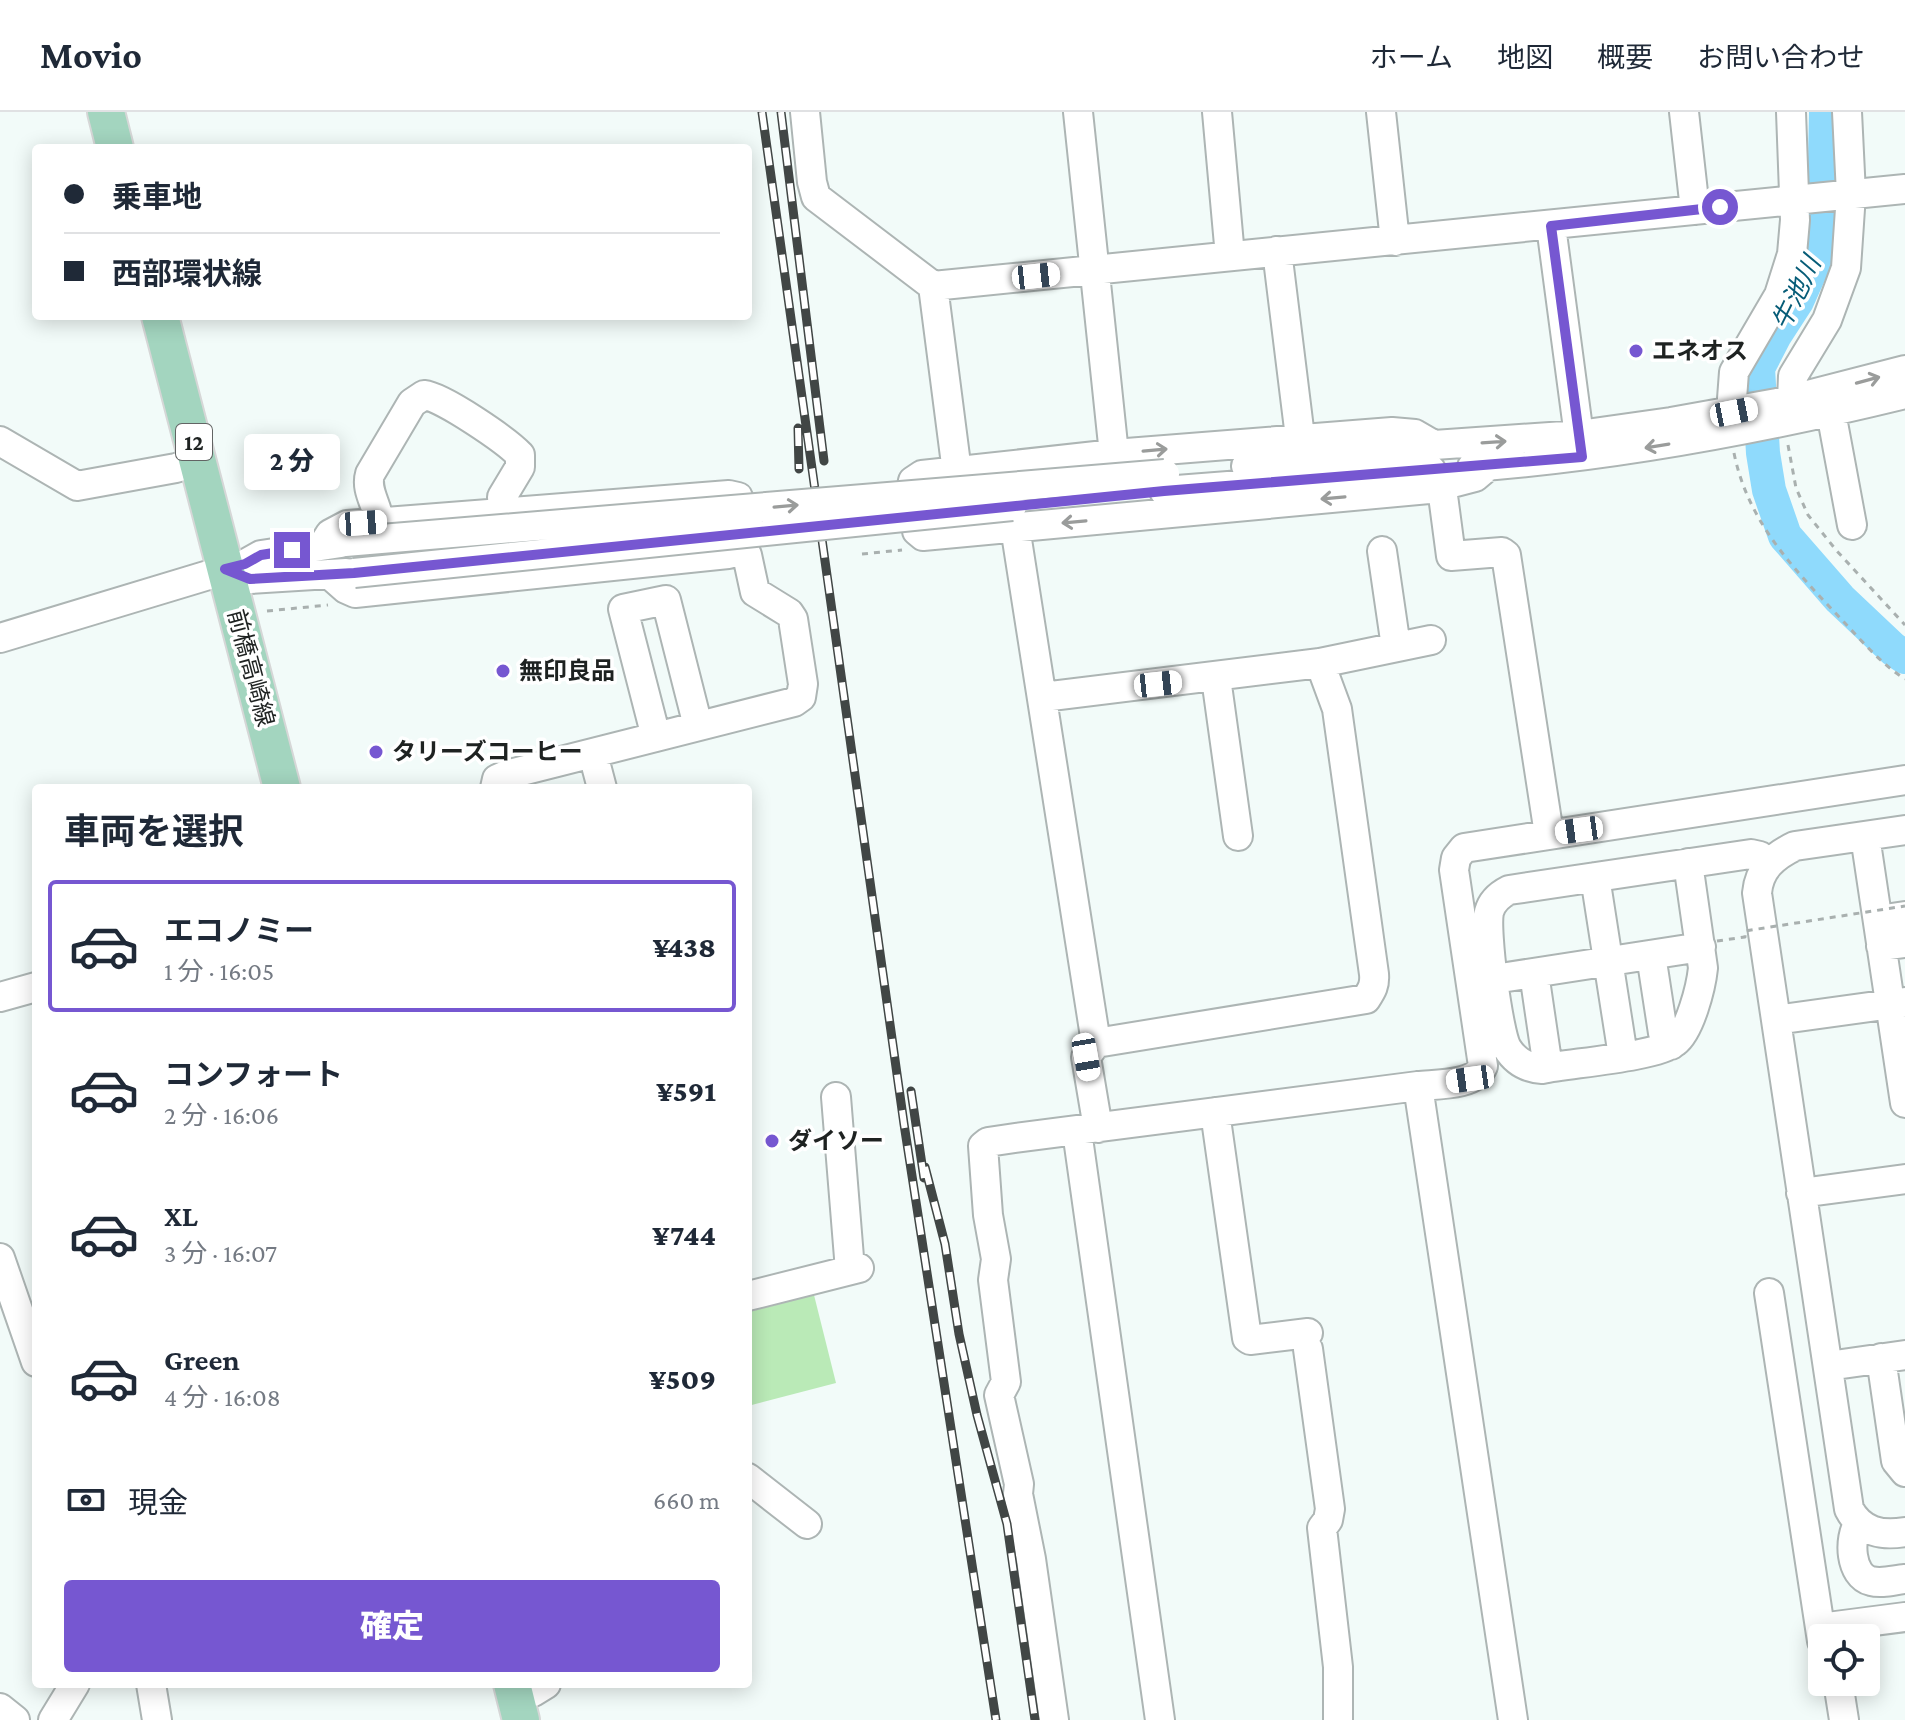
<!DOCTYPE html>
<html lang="ja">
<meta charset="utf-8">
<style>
:root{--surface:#fff;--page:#f2f2f3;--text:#1f2937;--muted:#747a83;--line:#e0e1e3;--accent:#7657d1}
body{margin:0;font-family:"Crimson Pro","Noto Sans JP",serif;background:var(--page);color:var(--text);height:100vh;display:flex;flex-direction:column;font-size:30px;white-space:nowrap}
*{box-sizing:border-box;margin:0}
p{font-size:26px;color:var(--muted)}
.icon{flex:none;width:44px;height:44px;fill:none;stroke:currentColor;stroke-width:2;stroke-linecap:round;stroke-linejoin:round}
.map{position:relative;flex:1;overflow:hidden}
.sheet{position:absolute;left:32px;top:672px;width:720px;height:904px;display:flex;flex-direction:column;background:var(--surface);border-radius:8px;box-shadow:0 4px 20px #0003}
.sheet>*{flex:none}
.hud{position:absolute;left:32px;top:32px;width:720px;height:176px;border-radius:8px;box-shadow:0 4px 20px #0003;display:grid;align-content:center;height:176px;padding:0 32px;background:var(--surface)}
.controls{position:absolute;left:1808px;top:1512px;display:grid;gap:16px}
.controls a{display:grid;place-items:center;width:72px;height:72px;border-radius:8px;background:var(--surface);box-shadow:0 4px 20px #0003;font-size:40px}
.end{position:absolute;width:36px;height:36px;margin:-18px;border:10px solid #7657d1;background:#fff;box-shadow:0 0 0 4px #fff}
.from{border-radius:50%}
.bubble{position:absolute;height:56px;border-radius:8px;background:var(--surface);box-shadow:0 4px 20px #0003;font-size:26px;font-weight:800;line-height:56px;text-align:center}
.car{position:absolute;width:24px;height:48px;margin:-24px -12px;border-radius:10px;box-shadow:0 0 6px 2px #0007;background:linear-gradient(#fff 24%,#345 0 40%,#fff 0 76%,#345 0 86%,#fff 0)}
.hud b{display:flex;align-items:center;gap:28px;height:76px;font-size:30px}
.hud b+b{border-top:2px solid var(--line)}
.hud i{width:20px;height:20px;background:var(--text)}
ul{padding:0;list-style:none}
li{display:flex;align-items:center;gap:24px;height:132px;margin:0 16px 12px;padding:0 16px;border:4px solid transparent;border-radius:8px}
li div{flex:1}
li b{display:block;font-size:30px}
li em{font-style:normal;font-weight:800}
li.selected{border-color:var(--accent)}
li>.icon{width:72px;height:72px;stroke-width:1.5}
h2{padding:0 32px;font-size:36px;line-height:96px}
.pay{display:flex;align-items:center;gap:20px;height:88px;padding:0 32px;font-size:30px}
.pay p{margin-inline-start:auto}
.cta{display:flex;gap:16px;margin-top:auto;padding:16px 32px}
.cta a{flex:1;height:92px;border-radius:8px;background:var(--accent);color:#fff;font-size:32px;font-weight:800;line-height:92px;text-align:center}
header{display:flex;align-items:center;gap:48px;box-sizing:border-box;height:112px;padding:0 40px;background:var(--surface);border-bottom:2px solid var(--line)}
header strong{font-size:38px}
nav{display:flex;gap:44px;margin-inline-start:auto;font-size:28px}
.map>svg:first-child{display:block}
.green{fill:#baeab7}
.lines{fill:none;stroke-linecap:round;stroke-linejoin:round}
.river{stroke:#8fdafc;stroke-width:34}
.minor-casing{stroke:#adb5b4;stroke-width:32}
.major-casing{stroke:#d6d7d7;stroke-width:40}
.path{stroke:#a9b0af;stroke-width:3;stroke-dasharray:6 6;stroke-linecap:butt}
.minor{stroke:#fff;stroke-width:28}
.major{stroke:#a3d5bf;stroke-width:36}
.rail-casing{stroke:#414645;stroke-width:9}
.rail{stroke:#fff;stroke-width:6;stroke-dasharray:18;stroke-linecap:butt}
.minor-bridge-casing{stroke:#adb5b4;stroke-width:32;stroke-linecap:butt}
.path-bridge{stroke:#a9b0af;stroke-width:3;stroke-dasharray:6 6;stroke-linecap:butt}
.minor-bridge{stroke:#fff;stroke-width:28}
.oneway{stroke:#9a9c9b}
.route{stroke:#7657d1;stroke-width:10}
.poi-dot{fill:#7657d1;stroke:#fff;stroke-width:3}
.labels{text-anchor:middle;stroke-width:7;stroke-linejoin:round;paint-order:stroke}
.shield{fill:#fff;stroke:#626464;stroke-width:2}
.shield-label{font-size:22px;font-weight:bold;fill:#1e2221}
.poi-label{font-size:24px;font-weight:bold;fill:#1e2221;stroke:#fff;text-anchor:start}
.street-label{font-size:24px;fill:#1e2221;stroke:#fff}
.water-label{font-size:26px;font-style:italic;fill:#065c77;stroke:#fff}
</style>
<header>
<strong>Movio</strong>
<nav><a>ホーム</a><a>地図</a><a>概要</a><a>お問い合わせ</a></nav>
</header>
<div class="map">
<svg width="1905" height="1608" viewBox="0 0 1905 1608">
<rect width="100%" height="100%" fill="#f2fbf9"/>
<path class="green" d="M 814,1183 L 836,1271 L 748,1294 L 748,1200 Z"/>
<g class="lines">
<path class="river" d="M 1826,0 L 1824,94 L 1818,142 L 1797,189 L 1775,223 L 1758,256 L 1763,341 L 1769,378 L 1785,424 L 1840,487 L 1893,537 L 1905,545"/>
<g class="minor-casing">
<path id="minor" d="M 805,0 L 812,70 L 816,85 L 933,174 L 1905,77
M 1078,0 L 1114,342
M 1217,0 L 1230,144
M 1381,0 L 1395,129
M 1684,0 L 1695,98
M 1551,114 L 1581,339
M 1277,139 L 1300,325
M 933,174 L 957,360
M 1828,284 L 1852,413
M 1792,288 L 1793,264 L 1827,208 L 1846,156 L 1851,82 L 1847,0
M 1731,300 L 1734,260 L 1779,183 L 1792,142 L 1795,108 L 1791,0
M 0,329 L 77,374 L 176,356 L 199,348
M 1434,333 L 1415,322 L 1392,320 L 1114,342 L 922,363 L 913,369 L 912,374 L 917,419 L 923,424 L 1429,377 L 1475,365 L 1488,354
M 1246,354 L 1434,333 L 1579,323 L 1671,310 L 1777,291 L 1905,258
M 1472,355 C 1619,344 1762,317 1905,282
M 1442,376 L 1451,444 L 1502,440 L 1506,443 L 1549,722
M 1164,379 L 1431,358
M 379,410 C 378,393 365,379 370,362 L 412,291 L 424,283 C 443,285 507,329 520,343 L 520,355 L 502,385 L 503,401
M 1015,415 L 1096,931
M 323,433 L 330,422 L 347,413 L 729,383 L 738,385 L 746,411 L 746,430 L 735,440 L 728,442 L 355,481 L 346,477 L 329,462
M 1382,439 L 1396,535
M 225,457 L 250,467 L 346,461
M 0,526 L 245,452 L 261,443 L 341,431
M 1216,566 L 1238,724
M 1043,585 L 1320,551 L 1431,528
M 656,625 L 623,497 L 666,488 L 698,614
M 593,642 L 602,676
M 495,676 L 497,667 L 506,663 L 794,590 L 801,585 L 803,572 L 793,507 L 789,501 L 755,480 L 747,443 L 741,436
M 1905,718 L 1795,734 C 1774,744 1759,757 1757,781 L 1849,1397 C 1861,1420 1882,1424 1905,1420
M 1865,724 L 1905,991
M 1688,751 L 1703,856 C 1701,875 1690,919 1675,930 C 1656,945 1571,951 1542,957 C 1527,956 1515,949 1507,936 C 1498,920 1485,819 1489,800 C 1492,789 1499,783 1509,778 L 1751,742 L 1760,744 L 1768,752
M 1595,765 L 1623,944
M 1878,808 L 1905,804
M 1881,834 L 1905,831
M 1651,843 L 1663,921 L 1671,933
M 1534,861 L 1548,956
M 1494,867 L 1701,835
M 0,885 L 36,875
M 1776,908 L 1905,890
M 1418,974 C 1437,972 1475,974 1483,954 L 1454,758 L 1456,746 L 1464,736 L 1905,668
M 836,985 L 850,1158
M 1215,1000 L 1247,1226 L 1250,1228 L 1308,1221
M 1098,1016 L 1086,945 L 1096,931 L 1366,887 C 1372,878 1375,873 1374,862 L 1337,597 L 1320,551
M 1077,1019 L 1160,1608
M 1801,1081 L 1905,1067
M 0,1146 L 36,1250
M 1769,1181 L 1822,1529
M 748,1184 L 859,1156
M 1308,1237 L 1330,1397 L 1328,1408 L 1322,1416 L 1338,1555 L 1338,1608
M 1881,1246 L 1896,1349 L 1905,1360
M 1828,1254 L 1905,1243
M 748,1366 L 807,1412
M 1859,1411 C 1848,1426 1850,1464 1871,1469 C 1882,1472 1894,1468 1905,1467
M 1820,1516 L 1905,1505
M 1838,1570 L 1844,1608
M 151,1572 L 157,1608
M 515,1583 L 533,1580 L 546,1572
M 0,1596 L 15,1608
M 53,1608 L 75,1572
M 1054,1608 L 1031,1447 L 1018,1382 L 1019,1372 L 999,1283 L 1006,1270 L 993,1168 L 996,1147 L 988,1103 L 983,1034 L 988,1030 L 1015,1026 L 1418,974 L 1513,1608"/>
</g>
<g class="major-casing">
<path id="major" d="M 106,0 L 115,36
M 160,204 L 282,676
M 512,1572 L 521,1608"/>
</g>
<path class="path" d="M 1788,333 L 1796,376 L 1808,403 L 1836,438 L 1905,513
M 1734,341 C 1748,411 1795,458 1842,508 C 1861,528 1881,552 1905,567
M 862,442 L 902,438
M 267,499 L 328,493"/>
<use href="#minor" class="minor"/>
<use href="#major" class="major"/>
<g class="rail-casing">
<path id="rail" d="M 762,0 L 904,1012 L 996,1608
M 781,0 L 824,349
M 798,316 L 799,357
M 911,979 L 924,1066
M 925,1055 L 945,1132 L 959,1222 L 977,1303 L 1007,1412 L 1035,1608"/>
</g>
<use href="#rail" class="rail"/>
<g class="minor-bridge-casing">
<path id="minor-bridge" d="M 345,430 L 1165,362
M 354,461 L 1012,394"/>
</g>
<path class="path-bridge" d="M 1717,829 L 1745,825 L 1745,819 L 1905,794"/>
<use href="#minor-bridge" class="minor-bridge"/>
</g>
<defs><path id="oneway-shaft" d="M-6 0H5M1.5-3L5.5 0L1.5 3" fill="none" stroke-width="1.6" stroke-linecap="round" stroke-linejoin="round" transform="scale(2)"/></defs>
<g class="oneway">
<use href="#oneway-shaft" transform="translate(1868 268) rotate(-15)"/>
<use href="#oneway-shaft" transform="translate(1494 330) rotate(-4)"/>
<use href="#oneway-shaft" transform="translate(1657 334) rotate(171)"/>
<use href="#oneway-shaft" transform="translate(1155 338) rotate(-5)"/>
<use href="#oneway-shaft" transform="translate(1333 386) rotate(175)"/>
<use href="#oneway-shaft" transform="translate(786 394) rotate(-5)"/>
<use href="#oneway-shaft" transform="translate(1074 410) rotate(175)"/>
</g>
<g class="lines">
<path class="route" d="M 292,438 L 261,443 L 245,452 L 225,457 L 250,467 L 354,461 L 1164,379 L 1582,345 L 1551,114 L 1720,95"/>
</g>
<g class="poi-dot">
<circle cx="1636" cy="239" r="8"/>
<circle cx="503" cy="559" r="8"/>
<circle cx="376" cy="640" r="8"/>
<circle cx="772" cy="1029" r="8"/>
</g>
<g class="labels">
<rect class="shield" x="176" y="312" width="36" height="36" rx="6"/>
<g class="shield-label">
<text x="194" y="338">12</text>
</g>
<g class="poi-label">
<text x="1652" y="247">エネオス</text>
<text x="519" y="567">無印良品</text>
<text x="392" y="648">タリーズコーヒー</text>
<text x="788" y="1037">ダイソー</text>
</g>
<g class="street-label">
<text transform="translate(251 556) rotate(75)" y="8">前橋高崎線</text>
</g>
<g class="water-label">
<text transform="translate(1796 181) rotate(-64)" y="9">牛池川</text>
</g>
</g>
</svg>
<div class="controls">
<a><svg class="icon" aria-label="locate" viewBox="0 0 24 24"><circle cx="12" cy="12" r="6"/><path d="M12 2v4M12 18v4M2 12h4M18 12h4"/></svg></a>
</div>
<i class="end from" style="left:1720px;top:95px"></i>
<i class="end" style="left:292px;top:438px"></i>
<div class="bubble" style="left:244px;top:322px;width:96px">2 分</div>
<i class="car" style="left:1036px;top:164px;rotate:84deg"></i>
<i class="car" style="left:1734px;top:300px;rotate:79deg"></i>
<i class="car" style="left:363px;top:411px;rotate:86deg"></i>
<i class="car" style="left:1158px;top:572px;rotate:84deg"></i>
<i class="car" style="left:1579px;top:718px;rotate:262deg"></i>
<i class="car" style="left:1086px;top:945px;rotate:170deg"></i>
<i class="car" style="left:1470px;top:967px;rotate:262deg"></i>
<div class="hud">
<b><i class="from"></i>乗車地</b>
<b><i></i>西部環状線</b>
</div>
<section class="sheet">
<h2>車両を選択</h2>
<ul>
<li class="selected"><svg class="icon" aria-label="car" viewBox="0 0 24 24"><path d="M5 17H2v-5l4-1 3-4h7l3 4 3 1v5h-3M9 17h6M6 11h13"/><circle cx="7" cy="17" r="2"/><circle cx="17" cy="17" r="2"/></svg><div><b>エコノミー</b><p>1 分 · 16:05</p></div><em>¥438</em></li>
<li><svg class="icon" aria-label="car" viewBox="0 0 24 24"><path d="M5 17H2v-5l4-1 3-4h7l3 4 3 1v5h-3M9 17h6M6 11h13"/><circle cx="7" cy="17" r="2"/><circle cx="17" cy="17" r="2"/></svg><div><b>コンフォート</b><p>2 分 · 16:06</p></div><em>¥591</em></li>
<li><svg class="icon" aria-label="car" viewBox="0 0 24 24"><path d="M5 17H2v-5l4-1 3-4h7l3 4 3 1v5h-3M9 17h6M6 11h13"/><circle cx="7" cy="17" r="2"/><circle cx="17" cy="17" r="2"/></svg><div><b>XL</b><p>3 分 · 16:07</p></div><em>¥744</em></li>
<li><svg class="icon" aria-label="car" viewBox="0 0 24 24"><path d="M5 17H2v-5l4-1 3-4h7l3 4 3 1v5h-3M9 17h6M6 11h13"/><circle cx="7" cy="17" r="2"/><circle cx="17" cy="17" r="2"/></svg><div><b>Green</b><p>4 分 · 16:08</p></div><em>¥509</em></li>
</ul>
<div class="pay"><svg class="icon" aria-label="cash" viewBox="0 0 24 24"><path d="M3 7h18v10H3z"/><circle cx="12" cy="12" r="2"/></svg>現金<p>660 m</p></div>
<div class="cta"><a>確定</a></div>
</section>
</div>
